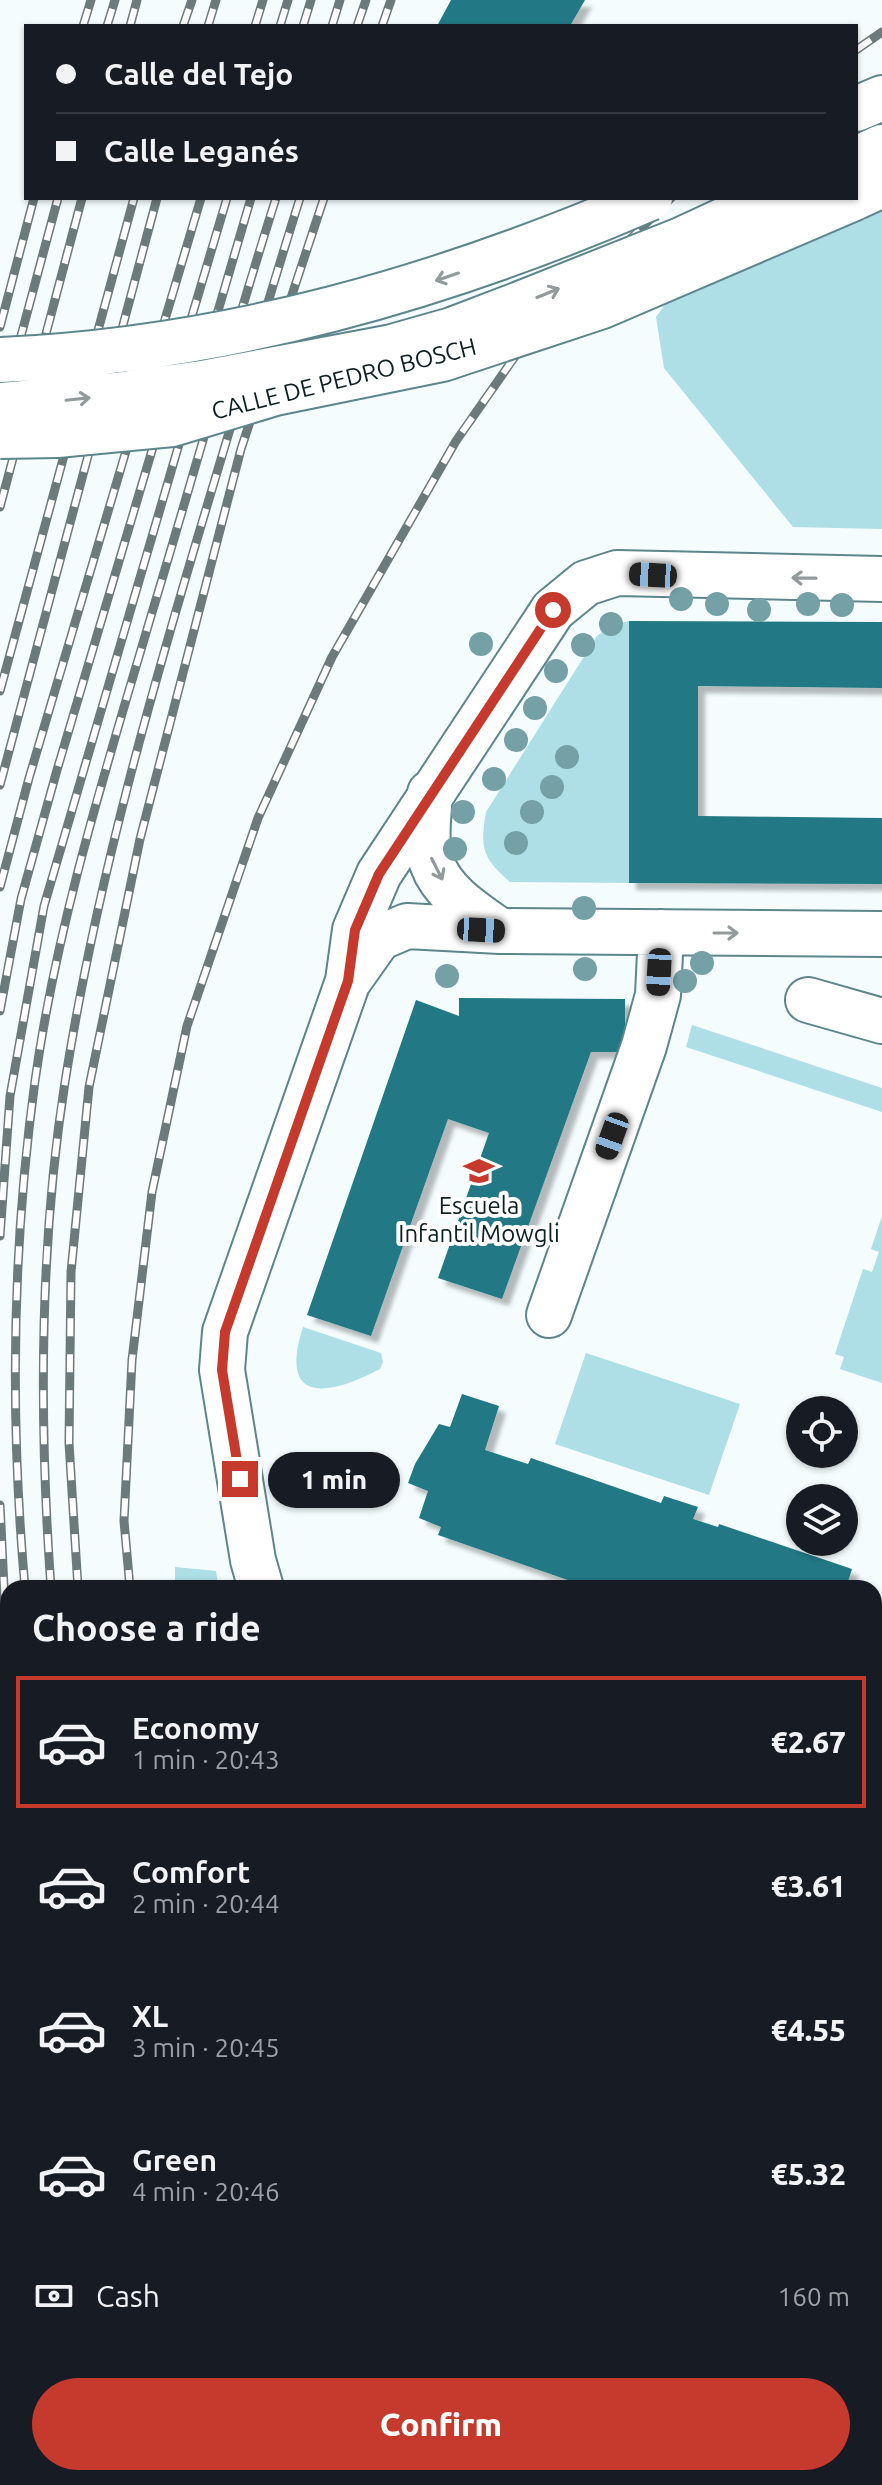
<!DOCTYPE html>
<meta charset="utf-8">
<style>
:root{--surface:#171b24;--page:#242831;--text:#f1f3f6;--muted:#9ea1a6;--line:#363941;--accent:#c6392d}
body{margin:0;font-family:Ubuntu,sans-serif;background:var(--page);color:var(--text);height:100vh;display:flex;flex-direction:column;font-size:30px;white-space:nowrap}
*{box-sizing:border-box;margin:0}
p{font-size:26px;color:var(--muted)}
.icon{flex:none;width:44px;height:44px;fill:none;stroke:currentColor;stroke-width:2;stroke-linecap:round;stroke-linejoin:round}
.map{position:relative;flex:1;overflow:hidden}
.side{position:absolute;left:0px;top:1580px;width:882px;height:906px;display:flex;flex-direction:column;background:var(--surface);border-radius:24px 24px 0 0;box-shadow:0 2px 6px #0004}
.side>*{flex:none}
.banner{position:absolute;left:24px;top:24px;width:834px;height:176px;border-radius:0px;box-shadow:0 2px 6px #0004;display:grid;align-content:center;height:176px;padding:0 32px;background:var(--surface)}
.buttons{position:absolute;left:786px;top:1396px;display:grid;gap:16px}
.buttons a{display:grid;place-items:center;width:72px;height:72px;border-radius:50%;background:var(--surface);box-shadow:0 2px 6px #0004;font-size:40px}
.end{position:absolute;width:36px;height:36px;margin:-18px;border:10px solid #c6392d;background:#fff;box-shadow:0 0 0 4px #fff}
.from{border-radius:50%}
.bubble{position:absolute;height:56px;border-radius:28px;background:var(--surface);box-shadow:0 2px 6px #0004;font-size:26px;font-weight:800;line-height:56px;text-align:center}
.car{position:absolute;width:24px;height:48px;margin:-24px -12px;border-radius:10px;box-shadow:0 0 6px 2px #0007;background:linear-gradient(#222 24%,#8ab4d8 0 40%,#222 0 76%,#8ab4d8 0 86%,#222 0)}
.banner b{display:flex;align-items:center;gap:28px;height:76px;font-size:30px}
.banner b+b{border-top:2px solid var(--line)}
.banner i{width:20px;height:20px;background:var(--text)}
ul{padding:0;list-style:none}
li{display:flex;align-items:center;gap:24px;height:132px;margin:0 16px 12px;padding:0 16px;border:4px solid transparent;border-radius:0px}
li div{flex:1}
li b{display:block;font-size:30px}
li em{font-style:normal;font-weight:800}
li.on{border-color:var(--accent)}
li>.icon{width:72px;height:72px;stroke-width:1.5}
h2{padding:0 32px;font-size:36px;line-height:96px}
.pay{display:flex;align-items:center;gap:20px;height:88px;padding:0 32px;font-size:30px}
.pay p{margin-inline-start:auto}
.button{display:flex;gap:16px;margin-top:auto;padding:16px 32px}
.button a{flex:1;height:92px;border-radius:48px;background:var(--accent);color:#fff;font-size:32px;font-weight:800;line-height:92px;text-align:center}
.map>svg:first-child{display:block}
.green{fill:#aedee6}
.building{fill:#217884;filter:url(#shadow)}
.lines{fill:none;stroke-linecap:round;stroke-linejoin:round}
.minor-casing{stroke:#5d858c;stroke-width:48}
.major-casing{stroke:#5d858c;stroke-width:48}
.minor{stroke:#fff;stroke-width:44}
.major{stroke:#fff;stroke-width:44}
.rail-casing{stroke:#6d7a7c;stroke-width:9}
.rail{stroke:#fff;stroke-width:6;stroke-dasharray:18;stroke-linecap:butt}
.minor-bridge-casing{stroke:#5d858c;stroke-width:48;stroke-linecap:butt}
.major-bridge-casing{stroke:#5d858c;stroke-width:48;stroke-linecap:butt}
.minor-bridge{stroke:#fff;stroke-width:44}
.major-bridge{stroke:#fff;stroke-width:44}
.tree{fill:#74a0a6}
.oneway{stroke:#939a9c}
.route{stroke:#c6392d;stroke-width:10}
.labels{text-anchor:middle;stroke-width:8;stroke-linejoin:round;paint-order:stroke}
.street-label{font-size:24px;fill:#0e1f22;stroke:#fff}
.poi-label{font-size:24px;fill:#0e1f22;stroke:#fff}
</style>
<div class="map">
<svg width="882" height="2485" viewBox="0 0 882 2485">
<defs>
<filter id="shadow"><feDropShadow dx="7" dy="7" stdDeviation="2" flood-color="#0004"/></filter>
</defs>
<rect width="100%" height="100%" fill="#f4fcfd"/>
<path class="green" d="M 882,203 L 882,529 L 793,527 L 664,368 L 656,317 L 671,296 Z
M 629,621 L 629,883 L 510,882 C 482,857 480,848 486,812 L 597,636 L 611,626 Z
M 692,1025 L 882,1088 L 882,1112 L 686,1047 Z
M 882,1216 L 882,1383 L 840,1369 L 844,1357 L 835,1354 L 863,1269 L 872,1272 L 879,1252 L 871,1249 Z
M 303,1327 L 381,1353 L 383,1362 L 380,1369 C 329,1396 278,1405 303,1327 Z
M 586,1353 L 740,1404 L 709,1495 L 555,1444 Z
M 175,1567 L 216,1571 L 219,1588 L 175,1588 Z
M 874,1751 L 882,1754 L 882,1808 L 874,1805 Z
M 874,1914 L 882,1916 L 882,2302 L 874,2301 Z
M 330,2478 L 484,2478 L 487,2485 L 332,2485 Z"/>
<path class="building" d="M 451,0 L 585,0 L 570,26 L 437,26 Z
M 629,621 L 882,622 L 882,688 L 698,686 L 698,816 L 882,818 L 882,884 L 629,883 Z
M 459,998 L 625,999 L 625,1052 L 591,1052 L 502,1299 L 438,1278 L 489,1133 L 448,1119 L 371,1336 L 307,1315 L 416,1000 L 459,1016 Z
M 462,1394 L 499,1406 L 485,1450 L 528,1464 L 531,1458 L 661,1503 L 664,1496 L 698,1507 L 693,1519 L 718,1527 L 719,1524 L 852,1569 L 846,1588 L 591,1588 L 438,1535 L 441,1527 L 419,1518 L 428,1491 L 408,1483 L 415,1464 L 439,1424 L 450,1427 Z
M 874,1624 L 882,1627 L 882,1738 L 874,1735 Z"/>
<g class="lines">
<g class="minor-casing">
<path id="minor" d="M 856,197 L 882,185
M 430,793 C 429,814 424,843 432,863 C 443,894 475,913 500,931 L 882,934
M 350,979 L 379,938 L 407,926 L 500,931
M 808,1000 L 882,1021
M 549,1315 L 644,1046 L 658,995 L 661,932
M 261,1588 L 253,1560 L 222,1370 L 225,1332 L 348,981 L 355,930 L 379,874 L 553,610 L 586,583 L 617,573 L 882,579
M 874,1859 L 882,1861
M 874,2321 L 882,2324"/>
</g>
<g class="major-casing">
<path id="major" d="M 856,109 L 882,98
M 856,159 L 882,147"/>
</g>
<use href="#minor" class="minor"/>
<use href="#major" class="major"/>
<g class="rail-casing">
<path id="rail" d="M 83,26 L 91,0
M 107,26 L 115,0
M 130,26 L 137,0
M 183,26 L 192,0
M 208,26 L 216,0
M 255,26 L 263,0
M 280,26 L 288,0
M 303,26 L 311,0
M 332,26 L 340,0
M 357,26 L 366,0
M 382,26 L 391,0
M 856,50 L 882,32
M 0,327 L 34,198
M 0,414 L 58,198
M 0,507 L 82,198
M 0,691 L 134,198
M 0,785 L 157,198
M 0,887 L 29,778 L 201,198
M 0,1011 L 21,899 L 57,770 L 227,198
M 0,1236 L 10,1096 L 44,906 L 251,198
M 0,1505 L 8,1670
M 25,1588 C 10,1420 12,1249 35,1081 C 57,923 106,769 151,616 C 193,477 232,337 276,198
M 51,1588 C 39,1421 39,1248 65,1082 C 96,886 150,696 207,506 C 238,403 268,300 300,198
M 78,1588 L 69,1443 L 71,1272 L 89,1087 L 140,839 L 241,449 L 324,198
M 130,1588 L 124,1521 L 132,1360 L 152,1192 L 187,1026 L 258,818 L 332,657 L 456,441 L 516,355 L 671,198
M 0,1817 L 8,1886
M 0,2057 L 8,2114
M 0,2217 L 8,2274
M 38,2478 L 39,2485
M 62,2478 L 63,2485
M 98,2478 L 99,2485
M 212,2478 L 214,2485
M 239,2478 L 242,2485
M 272,2478 L 275,2485
M 297,2478 L 300,2485"/>
</g>
<use href="#rail" class="rail"/>
<g class="minor-bridge-casing">
<path id="minor-bridge" d="M 0,436 L 57,435 L 172,424 L 275,393 L 442,359 L 602,306 L 854,198"/>
</g>
<g class="major-bridge-casing">
<path id="major-bridge" d="M 0,360 C 227,350 442,288 650,198
M 0,405 L 116,395 L 202,383 L 392,347 L 452,330 L 520,304 L 681,240 L 772,198"/>
</g>
<use href="#minor-bridge" class="minor-bridge"/>
<use href="#major-bridge" class="major-bridge"/>
</g>
<g class="tree">
<circle cx="681" cy="599" r="12"/>
<circle cx="717" cy="604" r="12"/>
<circle cx="808" cy="604" r="12"/>
<circle cx="842" cy="605" r="12"/>
<circle cx="759" cy="610" r="12"/>
<circle cx="611" cy="624" r="12"/>
<circle cx="481" cy="644" r="12"/>
<circle cx="583" cy="645" r="12"/>
<circle cx="556" cy="671" r="12"/>
<circle cx="535" cy="708" r="12"/>
<circle cx="516" cy="740" r="12"/>
<circle cx="567" cy="757" r="12"/>
<circle cx="494" cy="779" r="12"/>
<circle cx="552" cy="787" r="12"/>
<circle cx="463" cy="812" r="12"/>
<circle cx="532" cy="812" r="12"/>
<circle cx="516" cy="843" r="12"/>
<circle cx="455" cy="849" r="12"/>
<circle cx="584" cy="908" r="12"/>
<circle cx="702" cy="963" r="12"/>
<circle cx="585" cy="969" r="12"/>
<circle cx="447" cy="976" r="12"/>
<circle cx="685" cy="981" r="12"/>
</g>
<defs><path id="oneway-shaft" d="M-6 0H5M1.5-3L5.5 0L1.5 3" fill="none" stroke-width="1.6" stroke-linecap="round" stroke-linejoin="round" transform="scale(2)"/></defs>
<g class="oneway">
<use href="#oneway-shaft" transform="translate(447 277) rotate(161)"/>
<use href="#oneway-shaft" transform="translate(548 293) rotate(-22)"/>
<use href="#oneway-shaft" transform="translate(78 399) rotate(-6)"/>
<use href="#oneway-shaft" transform="translate(804 578) rotate(-179)"/>
<use href="#oneway-shaft" transform="translate(437 869) rotate(63)"/>
<use href="#oneway-shaft" transform="translate(726 933)"/>
</g>
<g class="lines">
<path class="route" d="M 240,1479 L 222,1370 L 225,1332 L 348,981 L 355,930 L 379,874 L 553,610"/>
</g>
<defs>
<g id="school-bare" transform="scale(2.4)"><path d="M0-5L7-2L0 1L-7-2ZM-4 1L0 2.5L4 1V4Q0 6-4 4Z" fill="#c6392d" stroke="#fff" stroke-width="2.5" paint-order="stroke"/></g>
</defs>
<g fill-rule="evenodd">
<use href="#school-bare" x="479" y="1171"/>
</g>
<g class="labels">
<g class="street-label">
<text transform="translate(344 379) rotate(-14)" y="8">CALLE DE PEDRO BOSCH</text>
</g>
<g class="poi-label">
<text x="479" y="1214">Escuela<tspan x="479" dy="28">Infantil Mowgli</tspan></text>
</g>
</g>
</svg>
<div class="buttons">
<a><svg class="icon" aria-label="locate" viewBox="0 0 24 24"><circle cx="12" cy="12" r="6"/><path d="M12 2v4M12 18v4M2 12h4M18 12h4"/></svg></a>
<a><svg class="icon" aria-label="layers" viewBox="0 0 24 24"><path d="M12 4l9 5-9 5-9-5zM3 14l9 5 9-5"/></svg></a>
</div>
<i class="end from" style="left:553px;top:610px"></i>
<i class="end" style="left:240px;top:1479px"></i>
<div class="bubble" style="left:268px;top:1452px;width:132px">1 min</div>
<i class="car" style="left:653px;top:575px;rotate:273deg"></i>
<i class="car" style="left:481px;top:930px;rotate:93deg"></i>
<i class="car" style="left:659px;top:972px;rotate:183deg"></i>
<i class="car" style="left:612px;top:1136px;rotate:200deg"></i>
<div class="banner">
<b><i class="from"></i>Calle del Tejo</b>
<b><i></i>Calle Leganés</b>
</div>
<section class="side">
<h2>Choose a ride</h2>
<ul>
<li class="on"><svg class="icon" aria-label="car" viewBox="0 0 24 24"><path d="M5 17H2v-5l4-1 3-4h7l3 4 3 1v5h-3M9 17h6M6 11h13"/><circle cx="7" cy="17" r="2"/><circle cx="17" cy="17" r="2"/></svg><div><b>Economy</b><p>1 min · 20:43</p></div><em>€2.67</em></li>
<li><svg class="icon" aria-label="car" viewBox="0 0 24 24"><path d="M5 17H2v-5l4-1 3-4h7l3 4 3 1v5h-3M9 17h6M6 11h13"/><circle cx="7" cy="17" r="2"/><circle cx="17" cy="17" r="2"/></svg><div><b>Comfort</b><p>2 min · 20:44</p></div><em>€3.61</em></li>
<li><svg class="icon" aria-label="car" viewBox="0 0 24 24"><path d="M5 17H2v-5l4-1 3-4h7l3 4 3 1v5h-3M9 17h6M6 11h13"/><circle cx="7" cy="17" r="2"/><circle cx="17" cy="17" r="2"/></svg><div><b>XL</b><p>3 min · 20:45</p></div><em>€4.55</em></li>
<li><svg class="icon" aria-label="car" viewBox="0 0 24 24"><path d="M5 17H2v-5l4-1 3-4h7l3 4 3 1v5h-3M9 17h6M6 11h13"/><circle cx="7" cy="17" r="2"/><circle cx="17" cy="17" r="2"/></svg><div><b>Green</b><p>4 min · 20:46</p></div><em>€5.32</em></li>
</ul>
<div class="pay"><svg class="icon" aria-label="cash" viewBox="0 0 24 24"><path d="M3 7h18v10H3z"/><circle cx="12" cy="12" r="2"/></svg>Cash<p>160 m</p></div>
<div class="button"><a>Confirm</a></div>
</section>
</div>
